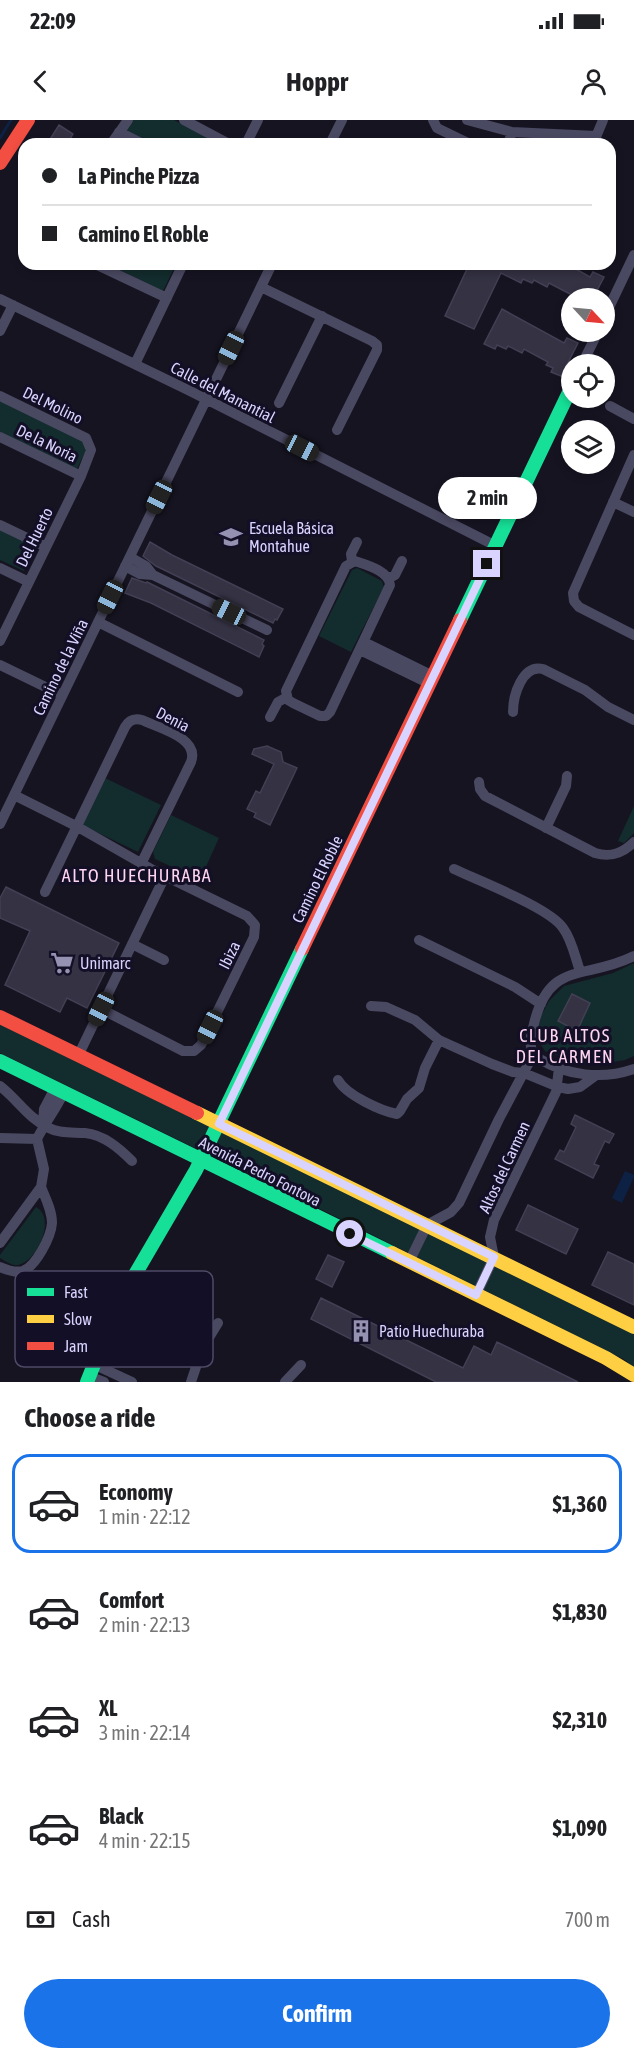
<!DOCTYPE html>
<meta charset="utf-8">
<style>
:root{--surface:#fff;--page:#f2f2f2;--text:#202124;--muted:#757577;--line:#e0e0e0;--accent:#1a73e8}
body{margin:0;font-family:"Asap Condensed",sans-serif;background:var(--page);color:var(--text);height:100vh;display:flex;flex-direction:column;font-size:22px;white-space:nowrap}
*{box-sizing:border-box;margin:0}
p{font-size:20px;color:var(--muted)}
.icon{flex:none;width:33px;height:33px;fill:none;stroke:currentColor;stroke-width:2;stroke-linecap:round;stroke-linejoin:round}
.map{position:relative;height:1262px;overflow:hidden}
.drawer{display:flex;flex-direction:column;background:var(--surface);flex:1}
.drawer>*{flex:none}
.hud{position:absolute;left:18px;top:18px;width:598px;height:132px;border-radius:18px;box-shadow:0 3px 9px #0003;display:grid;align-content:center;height:132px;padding:0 24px;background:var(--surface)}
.needle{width:39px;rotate:116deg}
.tools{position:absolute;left:561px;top:168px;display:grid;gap:12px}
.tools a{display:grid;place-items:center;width:54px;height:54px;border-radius:50%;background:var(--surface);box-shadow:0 3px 9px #0003;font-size:30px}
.end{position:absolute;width:27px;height:27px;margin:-14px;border:8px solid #d9d4ff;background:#111;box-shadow:0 0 0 3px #111}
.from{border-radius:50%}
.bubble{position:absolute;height:42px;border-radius:21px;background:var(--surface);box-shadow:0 3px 9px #0003;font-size:20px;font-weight:700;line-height:42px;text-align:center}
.car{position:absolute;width:18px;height:36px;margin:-18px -9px;border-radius:8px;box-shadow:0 0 4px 2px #0007;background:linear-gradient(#222 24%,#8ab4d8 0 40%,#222 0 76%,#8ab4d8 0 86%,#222 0)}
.hud b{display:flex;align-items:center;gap:21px;height:57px;font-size:22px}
.hud b+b{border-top:2px solid var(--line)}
.hud i{width:15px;height:15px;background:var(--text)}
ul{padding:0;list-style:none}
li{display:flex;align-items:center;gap:18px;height:99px;margin:0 12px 9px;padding:0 12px;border:3px solid transparent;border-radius:18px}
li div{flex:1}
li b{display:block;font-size:22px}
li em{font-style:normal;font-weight:700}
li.on{border-color:var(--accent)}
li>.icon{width:54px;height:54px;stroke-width:1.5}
h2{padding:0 24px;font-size:27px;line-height:72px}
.pay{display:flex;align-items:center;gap:15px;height:66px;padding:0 24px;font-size:22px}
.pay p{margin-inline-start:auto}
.primary-button{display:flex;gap:12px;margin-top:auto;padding:12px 24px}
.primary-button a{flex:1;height:69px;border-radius:36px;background:var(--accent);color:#fff;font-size:24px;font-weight:700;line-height:69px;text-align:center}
.status{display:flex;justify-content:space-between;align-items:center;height:42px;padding:0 30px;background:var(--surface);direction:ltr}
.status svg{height:16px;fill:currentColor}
header{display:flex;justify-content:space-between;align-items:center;height:78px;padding:0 24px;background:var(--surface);font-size:27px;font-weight:700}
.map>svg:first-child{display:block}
.green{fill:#132c2d}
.water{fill:#0d2144}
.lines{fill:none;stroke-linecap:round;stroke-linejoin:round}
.stream{stroke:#0d2144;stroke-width:3}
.building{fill:#343243;stroke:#433f54;stroke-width:1.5}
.street{stroke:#4a4962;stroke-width:10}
.fast{stroke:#16e098;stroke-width:14}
.slow{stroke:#ffcf43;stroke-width:14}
.jam{stroke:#f24e42;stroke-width:14}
.route{stroke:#d9d4ff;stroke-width:8}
.labels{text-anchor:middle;stroke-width:6;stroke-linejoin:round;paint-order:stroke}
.street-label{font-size:16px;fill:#d9d4ff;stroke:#130f26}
.poi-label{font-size:16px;fill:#d9d4ff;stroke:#130f26;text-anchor:start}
.neighbourhood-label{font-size:18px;letter-spacing:1.5px;fill:#ffd6f0;stroke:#130f26}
.key{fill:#130f26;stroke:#4e4a67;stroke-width:1.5}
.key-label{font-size:16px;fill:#d9d4ff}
</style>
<div class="status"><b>22:09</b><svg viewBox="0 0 49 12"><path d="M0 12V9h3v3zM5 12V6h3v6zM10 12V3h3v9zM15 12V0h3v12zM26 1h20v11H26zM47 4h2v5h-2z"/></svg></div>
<header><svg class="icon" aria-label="back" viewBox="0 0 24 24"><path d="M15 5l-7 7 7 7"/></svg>Hoppr<svg class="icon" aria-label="person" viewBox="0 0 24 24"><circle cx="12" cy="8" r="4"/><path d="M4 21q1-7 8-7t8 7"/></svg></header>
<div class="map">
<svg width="634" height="1262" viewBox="0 0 634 1262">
<rect width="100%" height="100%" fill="#161421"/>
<path class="green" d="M 133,0 L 174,0 L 221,24 L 153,24 L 126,11 Z
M 107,144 L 176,144 L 163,171 Z
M 0,281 L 84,321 L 87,328 L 77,349 L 0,312 Z
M 0,409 L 36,427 L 24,451 L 0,440 Z
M 357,448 L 382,461 L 384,467 L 351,532 L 319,516 L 352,450 Z
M 105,658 L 161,685 L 138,732 L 82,705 Z
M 634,686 L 634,713 L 624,723 L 618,721 Z
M 171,695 L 219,718 L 200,760 L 155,739 L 153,732 Z
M 634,843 L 634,936 L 625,940 L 596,945 L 575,942 L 545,931 L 539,922 L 537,910 L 541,896 L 549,881 L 564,866 L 613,853 Z
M 0,902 L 213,1004 L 201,1031 L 0,933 Z
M 222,1009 L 634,1211 L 634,1248 L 625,1240 L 211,1035 Z
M 36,1087 C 57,1098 37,1142 18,1145 C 12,1146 5,1141 0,1138 L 0,1135 Z"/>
<path class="water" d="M 625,1051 L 634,1055 L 634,1057 L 622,1083 L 612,1078 Z"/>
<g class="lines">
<path class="stream" d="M 0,18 L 11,0"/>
</g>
<path class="building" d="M 59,5 L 73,14 L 67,24 L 47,24 Z
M 473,144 L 567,144 L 590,157 L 593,152 L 604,157 L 593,178 L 572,178 L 574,176 L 549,163 L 547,167 L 534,160 L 532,163 L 523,159 L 521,163 L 501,153 L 474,209 L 445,196 L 468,147 L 471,148 Z
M 502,189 L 564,223 L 567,218 L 578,223 L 561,256 L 551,252 L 553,248 L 546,245 L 548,242 L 524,229 L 522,233 L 508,226 L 506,229 L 497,225 L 495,229 L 484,224 Z
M 150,422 L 172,435 L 283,489 L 277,500 L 275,499 L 273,503 L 156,446 L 143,436 Z
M 132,458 L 146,463 L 147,462 L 264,520 L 262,524 L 264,526 L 259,537 L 151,483 L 125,473 Z
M 267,626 L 281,632 L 283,642 L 297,648 L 270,705 L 254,697 L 256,693 L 247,689 L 256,671 L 260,673 L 274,644 L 252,634 L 254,629 Z
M 6,767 L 119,823 L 87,888 L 67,878 L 60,892 L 5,865 L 30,811 L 0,798 L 0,778 Z
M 572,874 L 590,883 L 577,911 L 558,901 Z
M 575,995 L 614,1014 L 609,1023 L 605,1021 L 594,1044 L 599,1046 L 593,1058 L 555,1039 L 560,1030 L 564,1032 L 576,1007 L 571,1004 Z
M 528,1085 L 578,1109 L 566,1134 L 516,1110 Z
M 608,1132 L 634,1144 L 634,1185 L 592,1165 Z
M 328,1135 L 344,1142 L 332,1167 L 316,1159 Z
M 321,1178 L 463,1248 L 474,1226 L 491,1235 L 497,1222 L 578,1262 L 436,1262 L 311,1199 Z"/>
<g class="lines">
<path class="street" d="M 184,0 L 229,24
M 433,0 L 437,8 L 470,24
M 467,0 L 512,12 L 596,16
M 119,12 L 143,24
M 111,24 L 128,0
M 246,24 L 258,0
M 330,24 L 342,0
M 508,24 L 512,12
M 593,24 L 603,0
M 95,144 L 167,178
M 261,167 L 372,221 L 377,225 L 377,230 L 337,310
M 0,179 L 188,270 L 496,426
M 604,198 L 634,135
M 0,211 L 13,185
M 135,244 L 183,144
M 582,244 L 598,212
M 0,276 L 86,318 L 91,330 L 81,356 L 0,521
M 279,283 L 322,196
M 610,286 L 634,299
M 0,317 L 81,356
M 634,335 L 573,473 L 574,481 L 579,487 L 634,515
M 613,382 L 634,392
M 0,405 L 46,427
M 130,437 L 146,446 L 153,455 L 267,510
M 352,441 L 351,434 L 357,422
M 355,441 C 367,445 389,451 390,465 L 330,592 L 326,596 L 320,596 L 293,583 L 288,580 L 286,571 L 346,446 Z
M 125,446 L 140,454 L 153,455
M 0,448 L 29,462
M 389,458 L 395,455 L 402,441
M 98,502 L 238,572
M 364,522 L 433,556
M 360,530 L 430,564
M 0,545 L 62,575
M 513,592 C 513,576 522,544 543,549 L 585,570 L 608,587 L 634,600
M 270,597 L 278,582 L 287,577
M 479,662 L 480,669 L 485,676 L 595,733 C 611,738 623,733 634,722
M 14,675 L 76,706 L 153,750 L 247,796 L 255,805 L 254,817 L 201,925 L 194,931 L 183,931 L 101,889
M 0,704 L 272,144
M 546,708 L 566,666 L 567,656
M 454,749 C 479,761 550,788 563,808 C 572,820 575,837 580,851
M 45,772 L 125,607 C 129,600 135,598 142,600 C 159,608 200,618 191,642 L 141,744
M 419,820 L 515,867 L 541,884
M 132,824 L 164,840
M 634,836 C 585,861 548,838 533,908 C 530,919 528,931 538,938 C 567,956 602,960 634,949
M 371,886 L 386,887 L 415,900 L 439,920 L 492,944 L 513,952 L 524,953 L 558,967 L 568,969 L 580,967 L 595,956
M 78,936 L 165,756
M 338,960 C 346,975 381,991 397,994 L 400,991 L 407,979 L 419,968 L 425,948 L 439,920
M 0,966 C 17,979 29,999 49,1008 C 60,1014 73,1012 85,1013 C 104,1015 119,1028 132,1041
M 43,1005 L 44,989 L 55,968
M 0,1018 L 37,1019
M 0,1123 L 41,1067 L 44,1049 L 37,1019 C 45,1003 56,989 64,972
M 409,1142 L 427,1105 L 451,1092 L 459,1083 L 499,999 L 533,935
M 0,1147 C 7,1150 15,1153 23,1151 C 36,1146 51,1117 52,1103 C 52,1091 46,1079 41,1067
M 476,1175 L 494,1137 L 490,1117 L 494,1100 L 556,972 L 559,948
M 93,1244 L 132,1262
M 88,1256 L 104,1262
M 191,1262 L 202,1229 L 218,1203
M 285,1262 L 301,1245"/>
<path class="fast" d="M 460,500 L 572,266
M 0,941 L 392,1133
M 87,1262 L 119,1182 L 196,1050 L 302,829"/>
<path class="slow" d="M 197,993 L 634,1207
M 392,1133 L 606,1238 L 634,1255"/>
<path class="jam" d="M 0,43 L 28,0
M 302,829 L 460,500
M 0,897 L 197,993"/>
</g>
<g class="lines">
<path class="route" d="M 350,1114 L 476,1175 L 494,1137 L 219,1004 L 487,444"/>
</g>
<defs>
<g id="school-bare" transform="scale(1.8)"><path d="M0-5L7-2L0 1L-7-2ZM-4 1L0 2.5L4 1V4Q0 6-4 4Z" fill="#9591b1" stroke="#130f26" stroke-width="2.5" paint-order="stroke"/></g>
<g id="supermarket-bare" transform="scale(1.8)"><path d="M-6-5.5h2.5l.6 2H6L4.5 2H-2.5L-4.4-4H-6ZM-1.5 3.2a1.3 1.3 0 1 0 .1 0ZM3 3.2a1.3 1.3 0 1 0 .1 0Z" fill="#9591b1" stroke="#130f26" stroke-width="2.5" paint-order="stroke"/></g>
<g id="building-bare" transform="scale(1.8)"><path d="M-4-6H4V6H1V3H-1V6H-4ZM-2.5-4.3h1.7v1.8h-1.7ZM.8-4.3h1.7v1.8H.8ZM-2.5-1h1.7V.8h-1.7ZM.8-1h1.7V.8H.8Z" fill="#9591b1" stroke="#130f26" stroke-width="2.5" paint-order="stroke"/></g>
</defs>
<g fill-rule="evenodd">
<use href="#school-bare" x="231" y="417"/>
<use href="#supermarket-bare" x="62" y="843"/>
<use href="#building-bare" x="361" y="1211"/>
</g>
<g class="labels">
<g class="street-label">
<text transform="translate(223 272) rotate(27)" y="6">Calle del Manantial</text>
<text transform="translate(53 285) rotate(26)" y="6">Del Molino</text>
<text transform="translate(47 323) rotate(26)" y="6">De la Noria</text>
<text transform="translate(34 417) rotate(-64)" y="6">Del Huerto</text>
<text transform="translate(60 547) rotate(-64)" y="6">Camino de la Viña</text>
<text transform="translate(173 599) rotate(27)" y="6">Denia</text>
<text transform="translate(317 759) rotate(-64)" y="6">Camino El Roble</text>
<text transform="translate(229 835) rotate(-64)" y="6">Ibiza</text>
<text transform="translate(504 1047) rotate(-65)" y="6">Altos del Carmen</text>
<text transform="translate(260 1051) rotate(27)" y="6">Avenida Pedro Fontova</text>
</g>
<g class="poi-label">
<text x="249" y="414">Escuela Básica<tspan x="249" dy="18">Montahue</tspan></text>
<text x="80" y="849">Unimarc</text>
<text x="379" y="1217">Patio Huechuraba</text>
</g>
<g class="neighbourhood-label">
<text x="137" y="762">ALTO HUECHURABA</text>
<text x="565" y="922">CLUB ALTOS<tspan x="565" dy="21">DEL CARMEN</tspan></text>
</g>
</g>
<rect x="15" y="1151" width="198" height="96" rx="9" class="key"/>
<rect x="27" y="1168" width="27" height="8" fill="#16e098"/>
<rect x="27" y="1195" width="27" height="8" fill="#ffcf43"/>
<rect x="27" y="1222" width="27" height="8" fill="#f24e42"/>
<g class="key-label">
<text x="64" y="1178">Fast</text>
<text x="64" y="1205">Slow</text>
<text x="64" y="1232">Jam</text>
</g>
</svg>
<div class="tools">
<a><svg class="needle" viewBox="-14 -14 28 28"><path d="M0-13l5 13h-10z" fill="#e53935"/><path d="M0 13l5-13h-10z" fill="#757577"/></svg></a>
<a><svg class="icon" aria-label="locate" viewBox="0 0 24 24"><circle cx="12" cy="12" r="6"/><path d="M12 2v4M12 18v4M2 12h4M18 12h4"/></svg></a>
<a><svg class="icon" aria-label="layers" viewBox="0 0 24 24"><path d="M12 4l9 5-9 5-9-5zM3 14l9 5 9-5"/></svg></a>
</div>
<i class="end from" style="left:350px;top:1114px"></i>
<i class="end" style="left:487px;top:444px"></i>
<div class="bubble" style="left:438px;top:357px;width:99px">2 min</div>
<i class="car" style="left:231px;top:228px;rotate:206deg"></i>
<i class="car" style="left:302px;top:328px;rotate:117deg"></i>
<i class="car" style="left:159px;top:377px;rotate:206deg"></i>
<i class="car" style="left:110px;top:477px;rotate:206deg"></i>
<i class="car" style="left:229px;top:492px;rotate:296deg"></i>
<i class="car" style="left:101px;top:889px;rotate:206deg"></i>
<i class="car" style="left:210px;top:907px;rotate:206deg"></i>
<div class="hud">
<b><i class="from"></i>La Pinche Pizza</b>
<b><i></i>Camino El Roble</b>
</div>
</div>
<section class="drawer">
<h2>Choose a ride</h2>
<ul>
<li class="on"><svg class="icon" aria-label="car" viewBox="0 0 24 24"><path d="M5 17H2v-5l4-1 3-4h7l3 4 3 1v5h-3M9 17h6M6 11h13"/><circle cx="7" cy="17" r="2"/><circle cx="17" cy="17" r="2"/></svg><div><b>Economy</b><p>1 min · 22:12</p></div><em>$1,360</em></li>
<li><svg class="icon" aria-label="car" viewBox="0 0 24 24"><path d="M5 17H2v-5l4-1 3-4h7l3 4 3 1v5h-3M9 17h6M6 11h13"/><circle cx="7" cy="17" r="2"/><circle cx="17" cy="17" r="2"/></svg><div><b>Comfort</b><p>2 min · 22:13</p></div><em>$1,830</em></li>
<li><svg class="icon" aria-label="car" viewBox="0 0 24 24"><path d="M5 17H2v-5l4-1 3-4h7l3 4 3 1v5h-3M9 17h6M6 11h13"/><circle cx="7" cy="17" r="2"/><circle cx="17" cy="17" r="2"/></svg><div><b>XL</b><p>3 min · 22:14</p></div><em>$2,310</em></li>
<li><svg class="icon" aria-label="car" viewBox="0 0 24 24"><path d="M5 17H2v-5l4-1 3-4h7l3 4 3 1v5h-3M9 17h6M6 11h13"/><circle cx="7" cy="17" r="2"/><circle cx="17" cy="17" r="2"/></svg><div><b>Black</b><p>4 min · 22:15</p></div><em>$1,090</em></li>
</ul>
<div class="pay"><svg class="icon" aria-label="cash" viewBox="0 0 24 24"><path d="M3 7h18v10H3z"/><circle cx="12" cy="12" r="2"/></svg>Cash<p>700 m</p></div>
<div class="primary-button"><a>Confirm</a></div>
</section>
